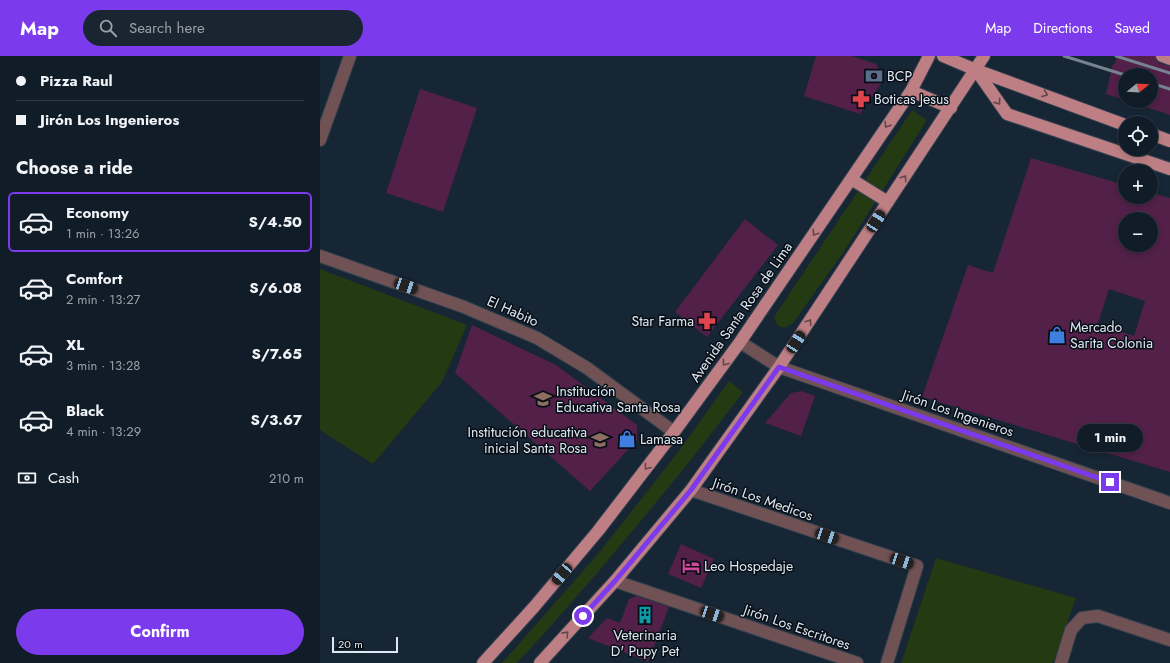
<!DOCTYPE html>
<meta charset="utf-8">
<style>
:root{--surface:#101c28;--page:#192530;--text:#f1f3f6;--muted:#9ca1a8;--line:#303a45;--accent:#7c3aed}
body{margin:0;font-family:Jost,sans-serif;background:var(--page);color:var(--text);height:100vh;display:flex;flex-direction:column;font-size:15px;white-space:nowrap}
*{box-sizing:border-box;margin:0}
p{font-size:13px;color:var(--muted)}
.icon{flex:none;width:22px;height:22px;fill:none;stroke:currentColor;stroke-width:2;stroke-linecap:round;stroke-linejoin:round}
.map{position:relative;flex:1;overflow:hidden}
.sheet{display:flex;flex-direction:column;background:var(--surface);width:320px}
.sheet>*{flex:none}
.banner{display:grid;align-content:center;height:88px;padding:0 16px;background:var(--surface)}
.needle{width:26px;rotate:72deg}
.tools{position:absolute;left:798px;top:12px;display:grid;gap:8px}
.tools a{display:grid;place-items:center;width:40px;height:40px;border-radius:50%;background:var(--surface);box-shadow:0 2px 6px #0003,0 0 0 1px var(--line);font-size:20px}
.scale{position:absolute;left:12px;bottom:10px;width:66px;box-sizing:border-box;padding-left:4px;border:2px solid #dee8f2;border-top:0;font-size:11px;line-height:14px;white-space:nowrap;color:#dee8f2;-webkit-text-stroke:3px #080e15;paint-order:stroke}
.end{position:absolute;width:18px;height:18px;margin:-9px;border:5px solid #7c3aed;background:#fff;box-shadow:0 0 0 2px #fff}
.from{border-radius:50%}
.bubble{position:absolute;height:28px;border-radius:14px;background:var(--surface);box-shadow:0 2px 6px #0003,0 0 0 1px var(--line);font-size:13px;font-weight:700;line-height:28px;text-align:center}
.car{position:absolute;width:12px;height:24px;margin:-12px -6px;border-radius:5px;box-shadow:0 0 3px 1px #0007;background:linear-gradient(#222 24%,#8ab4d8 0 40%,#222 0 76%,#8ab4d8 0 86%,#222 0)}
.banner b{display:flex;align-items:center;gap:14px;height:38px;font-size:15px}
.banner b+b{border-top:1px solid var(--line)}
.banner i{width:10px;height:10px;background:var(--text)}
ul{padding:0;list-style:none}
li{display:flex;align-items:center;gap:12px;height:60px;margin:0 8px 6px;padding:0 8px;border:2px solid transparent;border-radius:6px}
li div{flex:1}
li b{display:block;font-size:15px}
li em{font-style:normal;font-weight:700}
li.selected{border-color:var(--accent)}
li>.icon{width:36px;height:36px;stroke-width:1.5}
h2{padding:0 16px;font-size:18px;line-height:48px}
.pay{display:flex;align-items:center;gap:10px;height:44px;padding:0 16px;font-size:15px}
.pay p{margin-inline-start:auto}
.cta{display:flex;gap:8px;margin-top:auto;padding:8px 16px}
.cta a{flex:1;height:46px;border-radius:24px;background:var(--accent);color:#fff;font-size:16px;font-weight:700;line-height:46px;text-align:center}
header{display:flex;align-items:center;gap:24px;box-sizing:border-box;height:56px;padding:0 20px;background:var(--accent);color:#fff}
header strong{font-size:19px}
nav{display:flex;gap:22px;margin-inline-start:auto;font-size:14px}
.search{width:280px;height:36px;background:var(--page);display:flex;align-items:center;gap:10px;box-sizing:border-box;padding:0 14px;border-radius:22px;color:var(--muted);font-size:15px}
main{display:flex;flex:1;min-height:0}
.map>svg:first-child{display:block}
.green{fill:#243a13}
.building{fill:#522048;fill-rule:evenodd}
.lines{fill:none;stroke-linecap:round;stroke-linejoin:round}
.minor-casing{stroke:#32414f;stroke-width:14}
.major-casing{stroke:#32414f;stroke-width:14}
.minor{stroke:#715254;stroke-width:12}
.major{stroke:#bd7f84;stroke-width:12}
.rail{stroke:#768390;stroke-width:3}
.oneway{stroke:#62464c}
.route{stroke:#7c3aed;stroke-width:5}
.labels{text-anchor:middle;stroke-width:3;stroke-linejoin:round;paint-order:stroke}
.poi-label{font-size:14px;fill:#dee8f2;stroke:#080e15;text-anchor:start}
.street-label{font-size:14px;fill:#dee8f2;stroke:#080e15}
</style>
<header>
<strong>Map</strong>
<div class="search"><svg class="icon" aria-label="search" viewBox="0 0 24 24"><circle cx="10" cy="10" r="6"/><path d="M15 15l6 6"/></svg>Search here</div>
<nav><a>Map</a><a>Directions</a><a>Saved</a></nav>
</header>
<main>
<section class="sheet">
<div class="banner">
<b><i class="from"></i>Pizza Raul</b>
<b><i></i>Jirón Los Ingenieros</b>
</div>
<h2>Choose a ride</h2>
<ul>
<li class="selected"><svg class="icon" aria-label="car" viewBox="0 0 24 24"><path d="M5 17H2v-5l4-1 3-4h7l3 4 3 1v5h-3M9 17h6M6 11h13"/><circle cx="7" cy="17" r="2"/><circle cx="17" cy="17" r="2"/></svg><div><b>Economy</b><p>1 min · 13:26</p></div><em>S/4.50</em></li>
<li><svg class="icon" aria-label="car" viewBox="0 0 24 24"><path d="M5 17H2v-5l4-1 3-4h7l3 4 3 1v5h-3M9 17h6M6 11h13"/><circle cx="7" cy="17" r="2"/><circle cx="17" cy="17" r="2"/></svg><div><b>Comfort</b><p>2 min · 13:27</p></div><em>S/6.08</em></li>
<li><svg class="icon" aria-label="car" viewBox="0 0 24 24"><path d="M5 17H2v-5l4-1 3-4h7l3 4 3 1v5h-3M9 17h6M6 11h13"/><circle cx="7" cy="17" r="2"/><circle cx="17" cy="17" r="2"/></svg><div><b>XL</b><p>3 min · 13:28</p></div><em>S/7.65</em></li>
<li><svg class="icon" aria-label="car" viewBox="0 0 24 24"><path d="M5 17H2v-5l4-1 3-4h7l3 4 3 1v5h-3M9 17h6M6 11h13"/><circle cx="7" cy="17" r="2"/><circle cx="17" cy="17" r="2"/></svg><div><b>Black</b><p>4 min · 13:29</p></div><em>S/3.67</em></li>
</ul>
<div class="pay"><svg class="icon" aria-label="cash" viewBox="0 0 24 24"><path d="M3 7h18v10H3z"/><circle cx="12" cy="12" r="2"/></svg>Cash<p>210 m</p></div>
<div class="cta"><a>Confirm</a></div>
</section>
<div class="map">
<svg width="850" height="607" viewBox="0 0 850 607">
<rect width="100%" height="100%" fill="#162635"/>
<path class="green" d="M 592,54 L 607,64 L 525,194 L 473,267 C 464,274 457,273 454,261 Z
M 0,213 L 147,269 L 122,326 L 53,408 L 0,374 Z
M 409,325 L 423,336 C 377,398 328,457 278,516 C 251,547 225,577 197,607 L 182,607 L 278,498 L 355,400 Z
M 616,502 L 756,542 L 733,607 L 581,607 Z"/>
<path class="building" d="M 496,0 L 531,0 L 556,8 L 562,18 L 562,26 L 540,58 L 484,40 Z
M 797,0 L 835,0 L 836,4 L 839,7 L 850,10 L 850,59 L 808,45 L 831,45 L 831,19 L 805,19 L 805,44 L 786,38 L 793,7 L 795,8 Z
M 100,33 L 157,52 L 123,156 L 66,137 Z
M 711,102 L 805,129 L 805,141 L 831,141 L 831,137 L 850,142 L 850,416 L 602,341 L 648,209 L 673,217 ZM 805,163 L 831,163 L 831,189 L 805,189 ZM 789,233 L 825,245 L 814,280 L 778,268 Z
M 425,163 L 458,189 L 387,281 L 355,256 Z
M 152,269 L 236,309 L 317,369 L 317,384 L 270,435 L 135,317 Z
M 481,335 L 495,340 L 481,380 L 445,367 L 471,337 Z
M 361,488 L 394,503 L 381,532 L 348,518 Z
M 316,540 L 349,551 L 328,606 L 268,582 L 287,562 L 300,567 L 309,543 Z"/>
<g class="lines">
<g class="minor-casing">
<path id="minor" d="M 0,84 L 30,0
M 0,200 L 144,251 L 217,282 L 267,312 L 354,376
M 420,286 L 459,311 L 850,447
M 371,434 L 597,510 L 567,607
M 295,525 L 537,607
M 741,607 L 751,574 L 762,562 L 778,560 L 850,584"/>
</g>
<g class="major-casing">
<path id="major" d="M 623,0 L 656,14 L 805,69
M 842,0 L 850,3
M 656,14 L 687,58 L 850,113
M 591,35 L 631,52
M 831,78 L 850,85
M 531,123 L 568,146
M 163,607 L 214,551 L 278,475 L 354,376 L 420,286 L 591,35 L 609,0
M 220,607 L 295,525 L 371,434 L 459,311 L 664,0"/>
</g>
<use href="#minor" class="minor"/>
<use href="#major" class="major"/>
<path class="rail" d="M 744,0 L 805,19
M 796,0 L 850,17
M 831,27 L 850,33"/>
</g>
<defs><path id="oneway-chevron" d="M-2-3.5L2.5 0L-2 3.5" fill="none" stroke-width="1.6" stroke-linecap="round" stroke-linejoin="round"/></defs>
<g class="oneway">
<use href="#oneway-chevron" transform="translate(725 38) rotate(21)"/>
<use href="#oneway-chevron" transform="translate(678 46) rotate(55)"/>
<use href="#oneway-chevron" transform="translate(567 69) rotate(124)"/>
<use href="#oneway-chevron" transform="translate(584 122) rotate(-56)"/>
<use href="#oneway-chevron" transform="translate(495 177) rotate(124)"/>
<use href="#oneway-chevron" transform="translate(489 266) rotate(-56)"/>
<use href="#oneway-chevron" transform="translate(405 307) rotate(127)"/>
<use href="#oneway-chevron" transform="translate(327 411) rotate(127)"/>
<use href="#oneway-chevron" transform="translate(246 578) rotate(-48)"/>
</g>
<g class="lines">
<path class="route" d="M 263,560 L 295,525 L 371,434 L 459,311 L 790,426"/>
</g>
<defs>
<g id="bank-bare" transform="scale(1.38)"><path d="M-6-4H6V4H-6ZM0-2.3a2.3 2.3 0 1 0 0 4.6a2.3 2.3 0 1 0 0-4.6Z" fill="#5c6f8a" stroke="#080e15" stroke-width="2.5" paint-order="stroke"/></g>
<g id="pharmacy-bare" transform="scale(1.38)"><path d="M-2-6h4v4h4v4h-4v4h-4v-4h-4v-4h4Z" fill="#e0444e" stroke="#080e15" stroke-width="2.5" paint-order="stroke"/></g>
<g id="shop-bare" transform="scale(1.38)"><path d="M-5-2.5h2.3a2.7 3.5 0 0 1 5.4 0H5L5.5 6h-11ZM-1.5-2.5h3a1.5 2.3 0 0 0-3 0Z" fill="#3f7fe0" stroke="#080e15" stroke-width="2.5" paint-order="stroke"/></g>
<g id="school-bare" transform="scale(1.38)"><path d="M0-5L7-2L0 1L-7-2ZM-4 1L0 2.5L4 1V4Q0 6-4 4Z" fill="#8d6e63" stroke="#080e15" stroke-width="2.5" paint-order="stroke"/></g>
<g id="hotel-bare" transform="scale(1.38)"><path d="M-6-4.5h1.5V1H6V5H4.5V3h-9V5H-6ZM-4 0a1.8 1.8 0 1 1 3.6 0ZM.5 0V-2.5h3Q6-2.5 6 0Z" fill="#d1479c" stroke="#080e15" stroke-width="2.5" paint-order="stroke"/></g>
<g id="building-bare" transform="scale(1.38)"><path d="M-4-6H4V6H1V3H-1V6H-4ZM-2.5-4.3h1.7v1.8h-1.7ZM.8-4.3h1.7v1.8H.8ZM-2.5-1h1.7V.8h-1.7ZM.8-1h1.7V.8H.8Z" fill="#0f9aa8" stroke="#080e15" stroke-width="2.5" paint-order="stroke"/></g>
</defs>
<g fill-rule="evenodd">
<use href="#bank-bare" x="554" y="20"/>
<use href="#pharmacy-bare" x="541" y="43"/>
<use href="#pharmacy-bare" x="387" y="265"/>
<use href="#shop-bare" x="737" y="279"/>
<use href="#school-bare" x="223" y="343"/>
<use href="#shop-bare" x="307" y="383"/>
<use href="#school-bare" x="280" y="384"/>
<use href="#hotel-bare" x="371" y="510"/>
<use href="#building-bare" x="325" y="559"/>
</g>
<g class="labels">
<g class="poi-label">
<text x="567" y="25">BCP</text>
<text x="554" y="48">Boticas Jesus</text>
<text x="374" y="270" text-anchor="end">Star Farma</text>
<text x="750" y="276">Mercado<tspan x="750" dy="16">Sarita Colonia</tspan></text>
<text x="236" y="340">Institución<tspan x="236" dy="16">Educativa Santa Rosa</tspan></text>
<text x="267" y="381" text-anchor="end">Institución educativa<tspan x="267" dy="16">inicial Santa Rosa</tspan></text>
<text x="320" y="388">Lamasa</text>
<text x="384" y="515">Leo Hospedaje</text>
<text x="325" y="584" text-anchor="middle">Veterinaria<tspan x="325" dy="16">D' Pupy Pet</tspan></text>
</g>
<g class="street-label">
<text transform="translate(193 255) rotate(24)" y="5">El Habito</text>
<text transform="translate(421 256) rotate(-55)" y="5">Avenida Santa Rosa de Lima</text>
<text transform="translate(638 357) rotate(19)" y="5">Jirón Los Ingenieros</text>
<text transform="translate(443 443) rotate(19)" y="5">Jirón Los Medicos</text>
<text transform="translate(477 571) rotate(19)" y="5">Jirón Los Escritores</text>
</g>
</g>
</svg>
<div class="tools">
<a><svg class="needle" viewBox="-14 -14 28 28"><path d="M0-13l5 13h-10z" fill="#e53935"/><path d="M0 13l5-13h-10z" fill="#9ca1a8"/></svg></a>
<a><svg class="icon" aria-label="locate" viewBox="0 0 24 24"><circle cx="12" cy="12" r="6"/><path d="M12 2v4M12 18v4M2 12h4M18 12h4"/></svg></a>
<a>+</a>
<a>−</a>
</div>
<div class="scale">20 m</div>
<i class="end from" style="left:263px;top:560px"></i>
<i class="end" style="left:790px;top:426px"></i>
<div class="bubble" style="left:757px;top:368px;width:66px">1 min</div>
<i class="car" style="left:556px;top:165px;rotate:33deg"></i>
<i class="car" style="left:86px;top:230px;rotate:109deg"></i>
<i class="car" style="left:476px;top:286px;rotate:33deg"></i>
<i class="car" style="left:507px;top:480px;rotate:109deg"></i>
<i class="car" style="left:582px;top:505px;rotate:109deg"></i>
<i class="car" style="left:242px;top:518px;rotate:220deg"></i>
<i class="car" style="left:392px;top:558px;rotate:109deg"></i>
</div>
</main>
